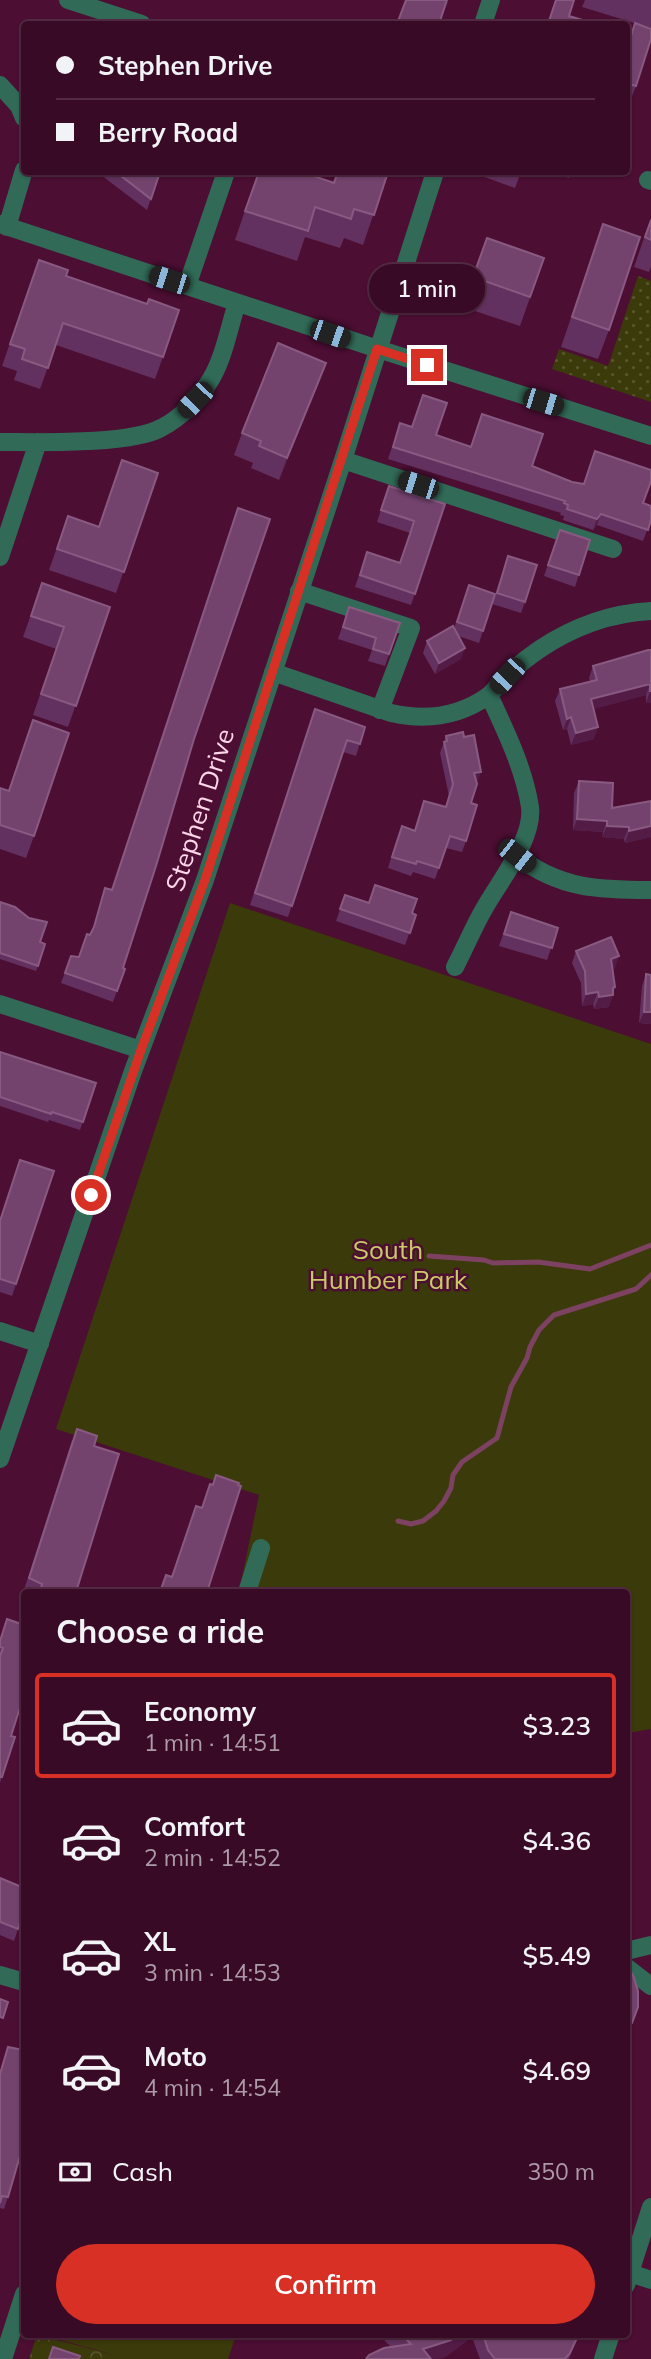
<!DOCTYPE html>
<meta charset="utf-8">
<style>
:root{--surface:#390a26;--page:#441832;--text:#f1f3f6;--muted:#ab9aa7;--line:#532b43;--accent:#d93025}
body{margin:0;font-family:Mulish,sans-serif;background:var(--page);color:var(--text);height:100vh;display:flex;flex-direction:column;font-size:26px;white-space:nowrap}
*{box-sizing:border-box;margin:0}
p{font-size:23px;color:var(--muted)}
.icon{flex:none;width:38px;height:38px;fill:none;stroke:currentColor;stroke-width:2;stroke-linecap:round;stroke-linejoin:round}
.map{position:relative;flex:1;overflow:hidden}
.side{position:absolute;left:21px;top:1589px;width:609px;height:749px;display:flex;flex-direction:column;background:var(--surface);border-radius:7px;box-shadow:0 2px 5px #0004,0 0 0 2px var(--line)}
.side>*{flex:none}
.top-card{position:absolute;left:21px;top:21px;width:609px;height:154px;border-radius:7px;box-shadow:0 2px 5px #0004,0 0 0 2px var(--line);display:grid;align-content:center;height:154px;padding:0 35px;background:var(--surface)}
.end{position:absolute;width:32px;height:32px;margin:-16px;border:9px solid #d93025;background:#fff;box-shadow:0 0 0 4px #fff}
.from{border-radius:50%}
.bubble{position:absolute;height:49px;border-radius:24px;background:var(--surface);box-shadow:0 2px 5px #0004,0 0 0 2px var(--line);font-size:23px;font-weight:600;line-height:49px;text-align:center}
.car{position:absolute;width:21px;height:42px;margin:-21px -10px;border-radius:9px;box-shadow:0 0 5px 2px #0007;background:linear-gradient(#222 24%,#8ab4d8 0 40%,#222 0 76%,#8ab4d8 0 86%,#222 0)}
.top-card b{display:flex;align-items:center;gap:24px;height:66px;font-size:26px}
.top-card b+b{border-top:2px solid var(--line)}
.top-card i{width:18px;height:18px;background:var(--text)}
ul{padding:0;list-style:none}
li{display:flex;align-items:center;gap:21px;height:105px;margin:0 14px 10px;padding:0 21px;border:4px solid transparent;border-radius:7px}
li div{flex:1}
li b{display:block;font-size:26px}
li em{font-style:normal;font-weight:600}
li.selected{border-color:var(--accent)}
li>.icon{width:63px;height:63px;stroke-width:1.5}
h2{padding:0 35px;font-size:32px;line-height:84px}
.pay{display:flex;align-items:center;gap:18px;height:77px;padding:0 35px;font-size:26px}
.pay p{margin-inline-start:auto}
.cta{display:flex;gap:14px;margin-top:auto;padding:14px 35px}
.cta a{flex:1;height:80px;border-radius:42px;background:var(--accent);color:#fff;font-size:28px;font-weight:600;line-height:80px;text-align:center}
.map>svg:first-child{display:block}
.grass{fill:url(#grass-dots)}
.forest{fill:url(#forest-crowns)}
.park{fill:#3b3a0a}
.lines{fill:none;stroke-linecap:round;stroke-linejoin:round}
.stream{stroke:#7d4161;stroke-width:5}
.minor{stroke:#316a57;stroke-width:18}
.wall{fill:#63315f}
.shaded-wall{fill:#531c47}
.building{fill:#73436e;stroke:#895a81;stroke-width:2}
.route{stroke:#d93025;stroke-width:9}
.labels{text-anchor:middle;stroke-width:5;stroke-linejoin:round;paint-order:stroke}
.street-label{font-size:26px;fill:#fed6e9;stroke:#4c0e33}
.park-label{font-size:26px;fill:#c9c966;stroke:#4c0e33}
</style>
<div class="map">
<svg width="651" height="2359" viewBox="0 0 651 2359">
<defs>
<pattern id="grass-dots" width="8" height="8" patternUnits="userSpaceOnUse" patternTransform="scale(1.75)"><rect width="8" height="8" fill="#3b3a0a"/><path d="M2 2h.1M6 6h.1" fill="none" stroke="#58562e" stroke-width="1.8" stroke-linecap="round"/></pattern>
<pattern id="forest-crowns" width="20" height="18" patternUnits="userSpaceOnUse" patternTransform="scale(1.75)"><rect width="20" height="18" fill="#3b3a0a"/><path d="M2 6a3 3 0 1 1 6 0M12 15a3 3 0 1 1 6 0" fill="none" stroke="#58562e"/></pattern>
</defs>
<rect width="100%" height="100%" fill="#4c0e33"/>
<path class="grass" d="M 638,276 L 651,281 L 651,402 L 552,369 L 559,349 L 608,366 Z"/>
<path class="forest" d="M 37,2335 L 111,2354 L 178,2359 L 29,2359 Z"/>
<path class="park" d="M 230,903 L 651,1044 L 651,1729 L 627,1733 L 626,1592 L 239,1592 L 259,1495 L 56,1429 Z
M 43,2335 L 236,2335 L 228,2359 L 109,2359 L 111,2354 Z"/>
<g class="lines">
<path class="stream" d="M 429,1256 L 484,1260 L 493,1263 L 538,1262 L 590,1269 L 651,1245
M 398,1521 L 411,1524 L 423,1521 L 436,1511 L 444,1501 L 451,1488 L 453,1475 L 462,1462 L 497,1438 L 511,1387 L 527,1358 L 530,1347 L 539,1330 L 554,1315 L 636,1289 L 651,1275"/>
<path class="minor" d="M 68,0 L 142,24
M 483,24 L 491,0
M 0,85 L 19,106 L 24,118
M 648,180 L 651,181
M 0,224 L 378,349 L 651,436
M 7,227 L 24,170
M 187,286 L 226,172
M 0,442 C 38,442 130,445 161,428 C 181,418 199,399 211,379 C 224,357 229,328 237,303
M 343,460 L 613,549
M 0,557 L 38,442
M 299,591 L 411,628 L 380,710
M 273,672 L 391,713 C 426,721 458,717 488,696 C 495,690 500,682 507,676 C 517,666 528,657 540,649 C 573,627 612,613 651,611
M 517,856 C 560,889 599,890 651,890
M 455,967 C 465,948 473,928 484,909 C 499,882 534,839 530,807 C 524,768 505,730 489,695
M 0,1004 L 141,1050
M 0,1331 L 40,1344
M 0,1459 L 133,1071 L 205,880 L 343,460 L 435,172
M 247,1592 L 261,1548
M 626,1951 L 651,1945
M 626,1967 L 651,1986
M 0,1975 L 24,1982
M 630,2273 L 651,2280
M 626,2285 L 651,2207
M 3,2359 L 24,2294
M 603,2359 L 611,2334"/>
</g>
<path class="wall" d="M 585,0 L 651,0 L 651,28 L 582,7 Z
M 626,34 L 636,86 L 626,111 Z
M 97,172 L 160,172 L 147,210 Z
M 258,172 L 333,182 L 337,172 L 388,172 L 363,245 L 344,238 L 340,248 L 305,237 L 297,261 L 235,240 Z
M 480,172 L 521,172 L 515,188 L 479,175 Z
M 551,172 L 572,172 L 569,178 Z
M 651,218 L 651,267 L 649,272 L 634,267 Z
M 603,224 L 609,330 L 598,359 L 561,347 Z
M 487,238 L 544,258 L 520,326 L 463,307 Z
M 39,260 L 66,276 L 163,357 L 155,379 L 56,345 L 40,389 L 14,380 L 17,371 L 2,366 Z
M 318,385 L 279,480 L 251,468 L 253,463 L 234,455 L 242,433 Z
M 400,423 L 532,466 L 572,482 L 643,503 L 651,520 L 643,541 L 597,525 L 593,530 L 563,520 L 564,516 L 560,515 L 561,513 L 388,459 Z
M 158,473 L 116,593 L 49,570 L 68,516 L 99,526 Z
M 389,486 L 445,504 L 411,605 L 355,587 L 367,552 L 400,563 L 410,533 L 377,522 Z
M 560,530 L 590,540 L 575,587 L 544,576 Z
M 508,556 L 525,602 L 521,613 L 492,604 Z
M 42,583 L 110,607 L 68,727 L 33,715 L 56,649 L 23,637 Z
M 469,585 L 495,594 L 479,643 L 458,636 L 461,659 L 435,674 L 423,653 L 427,641 L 454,628 Z
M 349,607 L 400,623 L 385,666 L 368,661 L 372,650 L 338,639 Z
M 648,650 L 651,703 L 646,703 L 646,695 L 593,709 L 594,739 L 571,745 L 567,729 L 563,730 L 555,701 L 560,689 L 590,681 L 589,678 L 593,666 Z
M 33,720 L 34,836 L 26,858 L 0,849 L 0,788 L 8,791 Z
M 311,721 L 365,727 L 356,756 L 343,752 L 288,917 L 250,905 Z
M 446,736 L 477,783 L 471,803 L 466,841 L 462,852 L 446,848 L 435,879 L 413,872 L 411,876 L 388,868 L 397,838 L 414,831 L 424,801 L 445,807 L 449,796 L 440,753 Z
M 194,739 L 123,968 L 125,969 L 113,1002 L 61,983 L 71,956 L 79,957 L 92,931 L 105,888 L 111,890 Z
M 579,781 L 612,808 L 651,801 L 651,837 L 625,843 L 624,839 L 602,837 L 603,832 L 573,830 L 574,793 Z
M 345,895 L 369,903 L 416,915 L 405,945 L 336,921 Z
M 0,902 L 40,942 L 45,944 L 36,971 L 0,959 Z
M 511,912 L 558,928 L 547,960 L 499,946 Z
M 576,951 L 615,968 L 612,969 L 615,987 L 609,1007 L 594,1009 L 593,1004 L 582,1006 L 581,983 L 572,963 Z
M 646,974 L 651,975 L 651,1024 L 639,1023 L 642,986 Z
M 0,1052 L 96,1083 L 80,1130 L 49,1120 L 48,1122 L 0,1106 Z
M 54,1171 L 12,1296 L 0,1292 L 0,1220 Z
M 72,1440 L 94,1446 L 76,1592 L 31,1592 L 24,1590 Z
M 24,1625 L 24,1712 L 19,1710 L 11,1736 L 15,1737 L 0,1783 L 0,1640 Z
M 0,1878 L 24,1911 L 14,1941 L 0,1935 Z
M 8,2047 L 8,2197 L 4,2209 L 0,2208 L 0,2071 Z
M 382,2334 L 577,2334 L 577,2338 L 569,2359 L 480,2359 L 472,2337 L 445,2357 L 437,2359 L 366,2359 L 391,2347 L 385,2341 Z"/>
<path class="shaded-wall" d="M 326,363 L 318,385 L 279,480 L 287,458 Z
M 601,514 L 597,525 L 593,530 L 597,519 Z
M 465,648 L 461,659 L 435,674 L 439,663 Z
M 650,684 L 646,695 L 587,711 L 591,699 Z
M 650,691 L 651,691 L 651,703 L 646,703 Z
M 571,717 L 567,729 L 563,730 L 567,719 Z
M 598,727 L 594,739 L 571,745 L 576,733 Z
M 481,772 L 477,783 L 474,773 Z
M 577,819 L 607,821 L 603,832 L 573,830 Z
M 607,826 L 629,827 L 624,839 L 602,837 Z
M 651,826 L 651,837 L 625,843 L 629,831 Z
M 619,956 L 615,968 L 607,971 L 611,959 Z
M 615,987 L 612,995 L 613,995 L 609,1007 L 594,1009 L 599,997 Z
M 598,992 L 593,1004 L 582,1006 L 586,994 Z
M 644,1012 L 651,1012 L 651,1024 L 639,1023 Z
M 638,2007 L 626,2037 L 626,2029 Z
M 459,2334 L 473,2334 L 472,2337 L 445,2357 L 437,2359 L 419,2359 L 423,2349 Z"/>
<path class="building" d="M 406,0 L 447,0 L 439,24 L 397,24 Z
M 556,0 L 574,0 L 569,16 L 596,24 L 548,24 Z
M 635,23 L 651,29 L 651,39 L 636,86 L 626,83 L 626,34 L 631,36 Z
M 116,172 L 160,172 L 151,199 Z
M 259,172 L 302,172 L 334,183 L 338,172 L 388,172 L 374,215 L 354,209 L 351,219 L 315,207 L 308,231 L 245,211 Z
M 651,220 L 651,240 L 645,237 Z
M 603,224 L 640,237 L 609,330 L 572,317 Z
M 487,238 L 544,258 L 530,297 L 473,277 Z
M 39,260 L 68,270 L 66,276 L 147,304 L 149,299 L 179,310 L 163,357 L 63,323 L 48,368 L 22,359 L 25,349 L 10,344 Z
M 278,343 L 326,363 L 287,458 L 259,446 L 261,441 L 242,433 Z
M 423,395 L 447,403 L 436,435 L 471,447 L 482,414 L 543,434 L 532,466 L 572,482 L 584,484 L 595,451 L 651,470 L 651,481 L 643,503 L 651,506 L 651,520 L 648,530 L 601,514 L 597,519 L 567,509 L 568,505 L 564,503 L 565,501 L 393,447 L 400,423 L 412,427 Z
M 122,460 L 158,473 L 124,572 L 57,549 L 68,516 L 99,527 Z
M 389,486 L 445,504 L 415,594 L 360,575 L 367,552 L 400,563 L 411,531 L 414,521 L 381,510 Z
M 238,508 L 270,519 L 194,739 L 156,866 L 123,968 L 125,969 L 117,991 L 65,973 L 71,956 L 79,957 L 87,934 L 90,935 L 94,927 L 105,888 L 112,890 Z
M 560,530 L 590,540 L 579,575 L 548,565 Z
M 508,556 L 537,565 L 525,602 L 497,593 Z
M 42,583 L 110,607 L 76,706 L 41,694 L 64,627 L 31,616 Z
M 469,585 L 495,594 L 483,631 L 457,622 Z
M 349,607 L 400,623 L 389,654 L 373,649 L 376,638 L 343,627 Z
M 453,626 L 465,648 L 439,663 L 427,641 Z
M 648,650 L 651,650 L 651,691 L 650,691 L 650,684 L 591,699 L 598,727 L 576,733 L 571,717 L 567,719 L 560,689 L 597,680 L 593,666 Z
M 315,709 L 365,727 L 360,744 L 347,740 L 292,906 L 255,893 Z
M 33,720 L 69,733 L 34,836 L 0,825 L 0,788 L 9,791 Z
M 463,732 L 464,737 L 474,735 L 481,772 L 474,773 L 477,784 L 471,803 L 477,805 L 466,841 L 450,836 L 439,868 L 417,861 L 416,864 L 392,857 L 402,826 L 415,831 L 424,801 L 446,807 L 453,784 L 444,742 L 447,741 L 446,736 Z
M 579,781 L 613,783 L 612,808 L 651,801 L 651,826 L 629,831 L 629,827 L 607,826 L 607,821 L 577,819 Z
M 375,885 L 417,899 L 412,913 L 416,915 L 410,933 L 340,909 L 345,895 L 369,903 Z
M 0,902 L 15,907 L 29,918 L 47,922 L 40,942 L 45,944 L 38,966 L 0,953 Z
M 511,912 L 558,928 L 552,948 L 504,934 Z
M 611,937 L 619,956 L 611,959 L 615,987 L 613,988 L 613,995 L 599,997 L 598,992 L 586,994 L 585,971 L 576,951 Z
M 646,974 L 651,975 L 651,1012 L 644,1012 Z
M 0,1052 L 96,1083 L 83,1122 L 52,1112 L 51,1114 L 0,1097 Z
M 20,1160 L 54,1171 L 16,1284 L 0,1279 L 0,1221 Z
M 77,1429 L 97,1436 L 94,1446 L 119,1454 L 76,1592 L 40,1592 L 42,1584 L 29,1578 Z
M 216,1475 L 239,1483 L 238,1485 L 241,1486 L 207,1592 L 160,1592 L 166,1575 L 172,1577 L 196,1506 L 202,1508 L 210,1484 L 213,1485 Z
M 7,1619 L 24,1625 L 24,1699 L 23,1698 L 11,1736 L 15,1737 L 2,1777 L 0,1777 L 0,1656 L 3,1648 L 0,1647 L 0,1641 Z
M 0,1878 L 24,1888 L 24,1911 L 18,1929 L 0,1922 Z
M 626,1966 L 633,1975 L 638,1991 L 638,2007 L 632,2023 L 626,2029 Z
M 0,1999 L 8,2002 L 3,2018 L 0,2017 Z
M 8,2047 L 24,2050 L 24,2142 L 8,2197 L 2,2196 L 0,2203 L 0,2074 Z
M 401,2334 L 459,2334 L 451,2340 L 423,2349 L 431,2359 L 366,2359 L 369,2355 L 384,2348 L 411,2344 Z
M 483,2334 L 577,2334 L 577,2338 L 570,2353 L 565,2359 L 495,2359 L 488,2350 Z
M 53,2347 L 80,2356 L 79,2359 L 49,2359 Z"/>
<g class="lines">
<path class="route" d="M 91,1195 L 141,1050 L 205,880 L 377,349 L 427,365"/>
</g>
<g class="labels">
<g class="street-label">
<text transform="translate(200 810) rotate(-72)" y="9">Stephen Drive</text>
</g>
<g class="park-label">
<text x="388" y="1259">South<tspan x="388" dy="30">Humber Park</tspan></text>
</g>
</g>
</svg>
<i class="end from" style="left:91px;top:1195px"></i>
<i class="end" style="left:427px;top:365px"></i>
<div class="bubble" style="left:369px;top:264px;width:116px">1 min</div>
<i class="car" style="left:169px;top:280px;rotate:288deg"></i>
<i class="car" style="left:330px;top:334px;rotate:109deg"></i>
<i class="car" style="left:195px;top:400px;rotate:224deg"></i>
<i class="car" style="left:543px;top:402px;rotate:107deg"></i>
<i class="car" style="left:418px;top:485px;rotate:288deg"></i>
<i class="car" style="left:507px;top:676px;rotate:223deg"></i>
<i class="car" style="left:517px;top:856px;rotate:128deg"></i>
<div class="top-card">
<b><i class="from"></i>Stephen Drive</b>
<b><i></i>Berry Road</b>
</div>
<section class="side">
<h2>Choose a ride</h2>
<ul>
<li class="selected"><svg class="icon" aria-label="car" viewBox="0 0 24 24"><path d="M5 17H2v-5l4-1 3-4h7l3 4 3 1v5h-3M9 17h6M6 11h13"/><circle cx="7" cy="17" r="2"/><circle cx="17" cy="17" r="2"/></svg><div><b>Economy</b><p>1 min · 14:51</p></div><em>$3.23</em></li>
<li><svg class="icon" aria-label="car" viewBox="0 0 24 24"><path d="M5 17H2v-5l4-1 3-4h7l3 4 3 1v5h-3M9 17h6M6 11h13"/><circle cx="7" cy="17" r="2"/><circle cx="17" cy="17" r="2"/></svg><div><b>Comfort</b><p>2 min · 14:52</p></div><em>$4.36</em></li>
<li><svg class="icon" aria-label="car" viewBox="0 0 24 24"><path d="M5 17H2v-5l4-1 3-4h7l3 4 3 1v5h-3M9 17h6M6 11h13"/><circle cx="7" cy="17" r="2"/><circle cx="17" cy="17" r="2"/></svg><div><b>XL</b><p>3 min · 14:53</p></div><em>$5.49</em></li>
<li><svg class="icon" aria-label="car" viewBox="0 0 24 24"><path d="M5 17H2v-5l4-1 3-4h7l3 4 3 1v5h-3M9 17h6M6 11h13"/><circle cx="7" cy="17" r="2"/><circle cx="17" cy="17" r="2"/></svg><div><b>Moto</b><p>4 min · 14:54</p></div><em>$4.69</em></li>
</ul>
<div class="pay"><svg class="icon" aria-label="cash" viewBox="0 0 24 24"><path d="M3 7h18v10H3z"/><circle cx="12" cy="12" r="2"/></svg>Cash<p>350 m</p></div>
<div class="cta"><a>Confirm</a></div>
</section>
</div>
